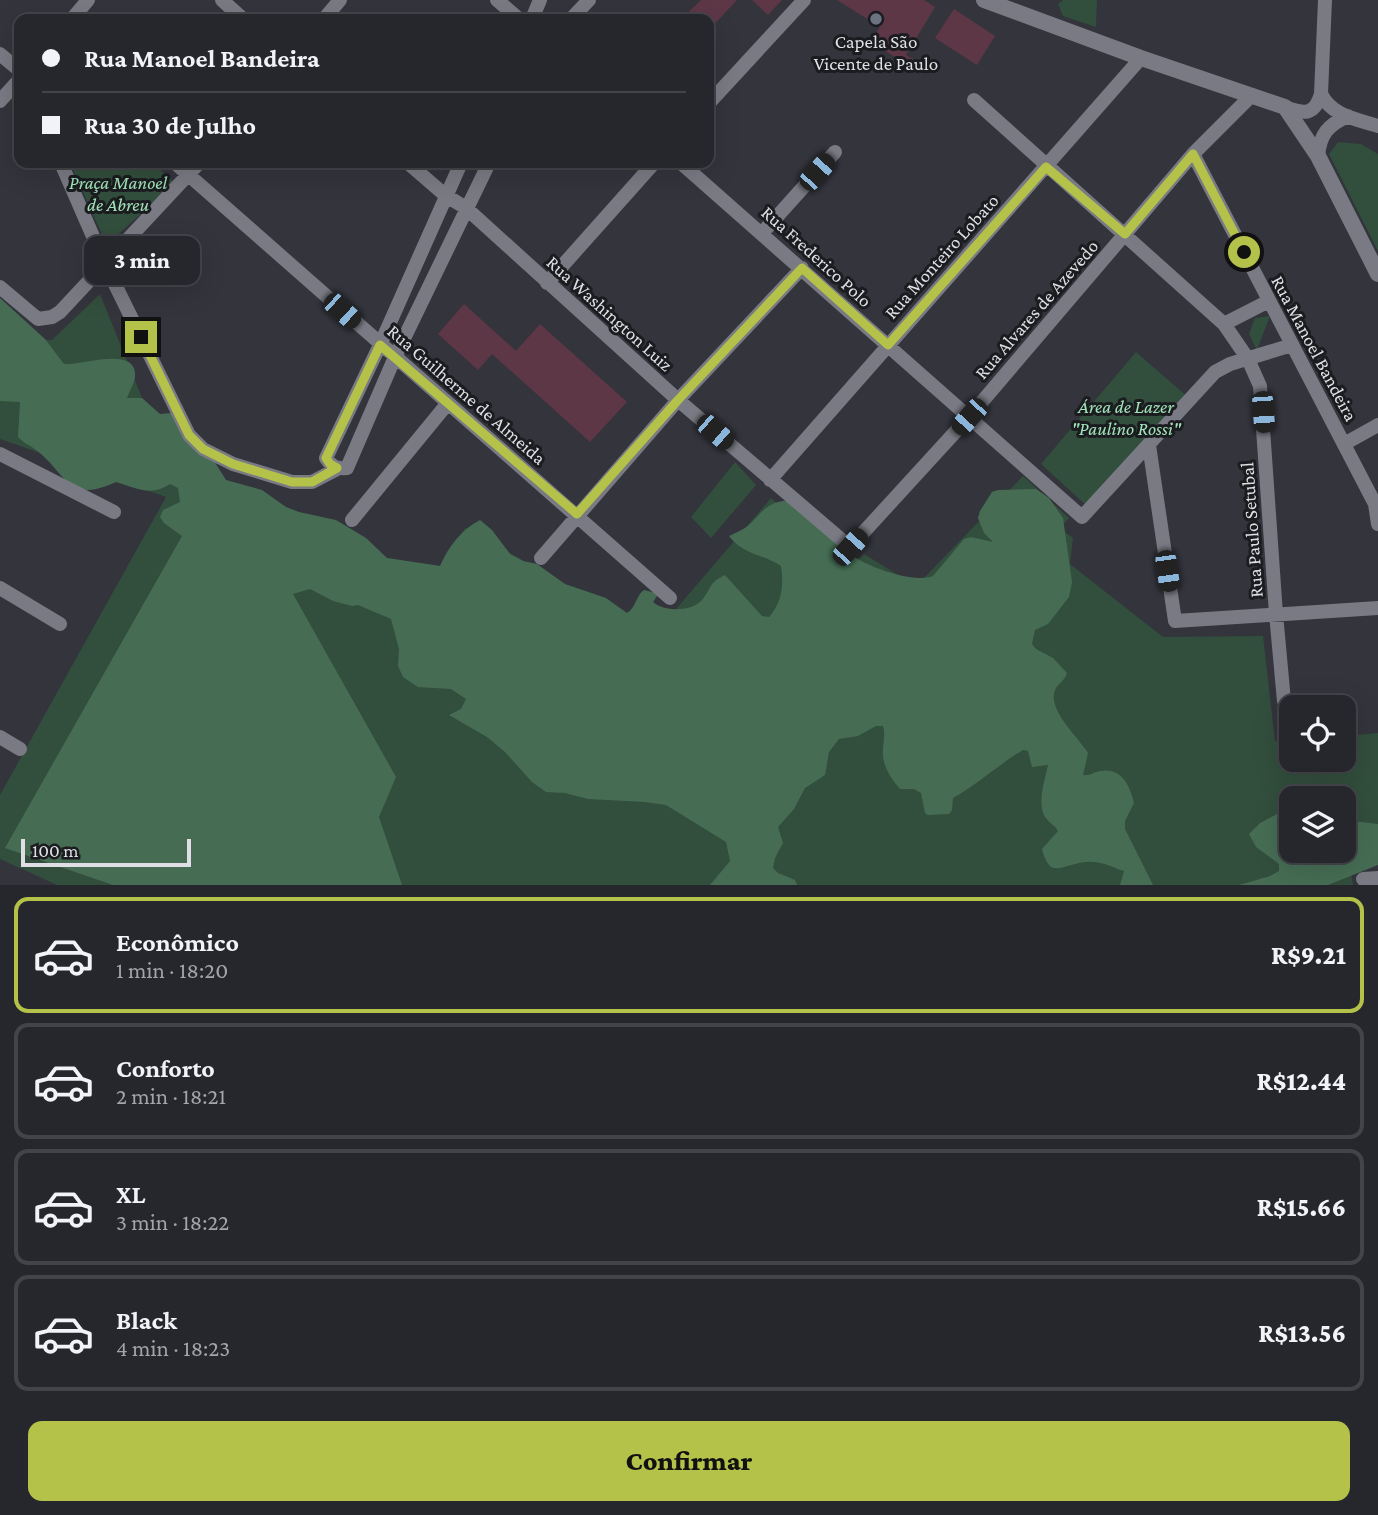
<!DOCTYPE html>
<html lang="pt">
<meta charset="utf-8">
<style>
:root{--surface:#26272d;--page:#323339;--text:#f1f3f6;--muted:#a4a5aa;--line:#424449;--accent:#b5c249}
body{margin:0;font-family:"Crimson Pro",serif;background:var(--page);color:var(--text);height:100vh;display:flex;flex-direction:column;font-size:26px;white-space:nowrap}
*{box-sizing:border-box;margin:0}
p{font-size:23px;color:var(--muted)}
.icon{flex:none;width:38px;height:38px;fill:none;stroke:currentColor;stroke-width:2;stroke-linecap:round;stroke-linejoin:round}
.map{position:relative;height:885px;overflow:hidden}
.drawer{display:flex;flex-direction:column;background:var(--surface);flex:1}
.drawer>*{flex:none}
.hud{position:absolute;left:14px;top:14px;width:700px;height:154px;border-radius:14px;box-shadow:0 7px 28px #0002,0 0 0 2px var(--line);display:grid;align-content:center;height:154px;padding:0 28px;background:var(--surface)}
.tools{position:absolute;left:1279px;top:695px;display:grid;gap:14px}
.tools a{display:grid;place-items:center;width:77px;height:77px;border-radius:14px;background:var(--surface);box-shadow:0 7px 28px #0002,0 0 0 2px var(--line);font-size:35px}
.scale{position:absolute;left:21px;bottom:18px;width:170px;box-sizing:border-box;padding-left:7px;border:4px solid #dfdfe5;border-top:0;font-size:19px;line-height:24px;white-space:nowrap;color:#dfdfe5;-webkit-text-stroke:5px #1b1c1f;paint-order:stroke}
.end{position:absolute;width:32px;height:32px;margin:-16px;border:9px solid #b5c249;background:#111;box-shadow:0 0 0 4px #111}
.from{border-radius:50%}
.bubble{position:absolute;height:49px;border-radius:14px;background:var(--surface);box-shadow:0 7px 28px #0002,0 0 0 2px var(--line);font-size:23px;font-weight:800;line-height:49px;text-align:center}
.car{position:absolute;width:21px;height:42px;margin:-21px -10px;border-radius:9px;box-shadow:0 0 5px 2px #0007;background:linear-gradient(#222 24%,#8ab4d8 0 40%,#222 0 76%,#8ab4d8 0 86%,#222 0)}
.hud b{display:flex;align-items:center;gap:24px;height:66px;font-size:26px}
.hud b+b{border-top:2px solid var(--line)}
.hud i{width:18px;height:18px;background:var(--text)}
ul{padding:12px 0 0;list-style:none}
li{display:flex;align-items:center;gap:21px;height:116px;margin:0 14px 10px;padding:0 14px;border:4px solid var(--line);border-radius:14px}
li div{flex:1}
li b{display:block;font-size:26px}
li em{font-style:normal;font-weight:800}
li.current{border-color:var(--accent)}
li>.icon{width:63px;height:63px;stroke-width:1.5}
.button{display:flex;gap:14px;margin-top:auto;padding:14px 28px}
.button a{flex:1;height:80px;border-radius:14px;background:var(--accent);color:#111;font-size:28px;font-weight:800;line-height:80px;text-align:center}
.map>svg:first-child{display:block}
.green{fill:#324e3c;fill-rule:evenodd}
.forest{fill:#466d54}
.building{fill:#5e3747}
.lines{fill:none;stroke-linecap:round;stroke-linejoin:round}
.minor{stroke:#797a83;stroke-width:14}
.tertiary{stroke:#797a83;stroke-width:16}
.route{stroke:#b5c249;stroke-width:9}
.worship-dot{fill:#6b7280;stroke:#1b1c1f;stroke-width:2.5}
.labels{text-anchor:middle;stroke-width:6;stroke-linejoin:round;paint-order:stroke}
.poi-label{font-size:19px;fill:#dfdfe5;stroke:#1b1c1f}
.park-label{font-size:19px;font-style:italic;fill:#a2e4ba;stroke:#1b1c1f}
.street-label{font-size:19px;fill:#dfdfe5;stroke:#1b1c1f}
</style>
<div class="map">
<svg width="1378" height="885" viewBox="0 0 1378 885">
<rect width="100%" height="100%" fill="#33343c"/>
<path class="green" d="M 1063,0 L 1097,0 L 1096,27 L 1063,16 L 1058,4 Z
M 1338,142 L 1361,144 L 1378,154 L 1378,251 L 1329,154 Z
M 70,163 L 152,163 L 175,183 L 113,239 L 104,239 Z
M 100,294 L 142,398 L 226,480 L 387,558 L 440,566 L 465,528 L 565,584 L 627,613 L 676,609 L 771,498 L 838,556 L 842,575 L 864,554 L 916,586 L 1023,476 L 1069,518 L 1060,528 L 1073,538 L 1070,564 L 1163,637 L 1263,636 L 1275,741 L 1291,740 L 1292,760 L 1344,760 L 1344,736 L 1378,733 L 1378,853 L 1349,861 L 1353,885 L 57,885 L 0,859 L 0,795 L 166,497 L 0,439 L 0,312 L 29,339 L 52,340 ZM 1292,798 L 1344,798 L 1344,850 L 1292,850 Z
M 1270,316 L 1257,350 L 1249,334 L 1255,318 Z
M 1136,352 L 1189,398 L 1088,507 L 1041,464 Z
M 735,462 L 756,485 L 711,538 L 691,517 Z"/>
<path class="forest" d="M 0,298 L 45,339 L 64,364 C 80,366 138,344 135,377 C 134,384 129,392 127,398 L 142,398 L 160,414 L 172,413 L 199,437 L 226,480 L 262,490 L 286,507 L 299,512 L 336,520 L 366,538 L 387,558 L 440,566 C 449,546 461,530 480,520 L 492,530 L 510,554 L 523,561 L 537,564 L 565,584 L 606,598 L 627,613 C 636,608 636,595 644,590 L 656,593 L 657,596 L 653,602 C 665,612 691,612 702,600 C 712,588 708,583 725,575 L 762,616 L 769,617 C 782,602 784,585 781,566 C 761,553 743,555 729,536 C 735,533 743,530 749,525 C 765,509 767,502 791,500 C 809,517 827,537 847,552 C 865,566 912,584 933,576 L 964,539 L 971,537 L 993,542 L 984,533 L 978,518 L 980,511 L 992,492 L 998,490 L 1036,489 L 1049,498 L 1063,518 L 1072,582 L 1069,597 L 1048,624 L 1035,630 L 1032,644 L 1036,649 L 1053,658 L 1067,673 C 1065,681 1058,683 1055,690 C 1047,710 1079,738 1088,753 L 1083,775 C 1091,776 1093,772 1100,771 C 1122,767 1130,786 1134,803 L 1125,821 L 1125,829 L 1153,885 L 1120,885 L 1124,871 C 1112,867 1099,860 1086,862 C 1062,864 1050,881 1042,849 L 1058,831 C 1055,825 1050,824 1046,818 C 1036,806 1045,779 1048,765 L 1032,767 L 1028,751 L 1023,750 C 998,765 978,784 953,798 L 952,810 L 949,814 L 928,815 L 925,813 L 921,793 L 914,789 L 900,789 C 892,780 884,768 883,756 C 882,746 886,736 883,726 L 876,726 L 858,736 L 839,739 L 829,752 L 825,775 L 805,788 L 794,809 L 778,827 L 783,843 L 775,858 L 773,868 L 778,873 L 795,880 L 797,885 L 710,885 L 730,861 L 726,842 L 666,805 L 645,802 L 588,799 L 565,793 L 546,792 L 532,782 L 505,752 L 487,737 L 449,715 L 461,709 L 466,699 L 451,689 L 418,687 L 403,677 L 398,666 L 399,649 L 391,619 L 358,605 L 352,606 L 333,601 L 310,589 L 293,594 L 396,777 L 379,817 L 402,885 L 113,885 L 5,848 L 182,536 L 164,523 L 160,517 L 163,510 L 180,502 L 178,488 L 170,484 C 150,497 137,488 116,482 C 66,505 67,473 36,450 C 30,445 23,443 18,437 L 20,402 L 0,401 Z
M 1289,808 L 1292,808 L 1292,850 L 1344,850 L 1344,820 L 1378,824 L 1378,865 L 1328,885 L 1239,885 L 1270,876 L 1279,871 L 1279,864 L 1256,847 L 1249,834 L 1260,823 Z"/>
<path class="building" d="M 701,0 L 737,0 L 709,30 L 709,19 L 681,19 Z
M 752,0 L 782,0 L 768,15 Z
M 837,0 L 924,0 L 935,7 L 906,55 L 926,67 L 921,74 L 870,41 L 880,27 Z
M 954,9 L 995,36 L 977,65 L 935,38 Z
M 464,304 L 516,351 L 540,324 L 627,402 L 590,442 L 492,354 L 478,370 L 438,334 Z"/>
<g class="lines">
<path class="minor" d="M 222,0 L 243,19
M 497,0 L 519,19
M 72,19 L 88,0
M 324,19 L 340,0
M 532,19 L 540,0
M 571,19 L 589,0
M 0,54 L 19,70
M 1321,94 C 1332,116 1356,119 1378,126
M 974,100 L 1224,324 L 1248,359 L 1260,386 L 1276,614 L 1284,701
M 0,101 L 19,80
M 709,103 L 804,0
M 1285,107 C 1305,114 1314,116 1321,94 L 1325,0
M 1193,154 L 1375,504 L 1378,524
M 1318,156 C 1320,134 1328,125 1348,116
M 61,163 L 105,264 L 189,435 L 203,449 L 233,464 L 292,482 L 312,482 L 337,469
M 175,163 L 670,598
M 408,163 L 445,195 L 466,208 L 678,400 L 850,547 L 969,417 L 1193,154 L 1252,95
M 461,163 L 380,345 L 326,458 C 332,467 337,469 347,468 L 395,357 L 489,163
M 681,163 L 1082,517 L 1215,372 L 1230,364 L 1292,345
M 763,232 L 835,152
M 547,283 L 654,163
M 0,287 L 38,319 L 52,317 L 60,312 L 199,163
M 1224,324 L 1269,301
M 1344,444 L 1378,425
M 1149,445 L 1175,621 L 1378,608
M 0,454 L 114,512
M 770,480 L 1141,58
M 352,520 L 448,403
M 541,558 L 678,400 L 802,268
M 0,588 L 60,624
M 0,737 L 20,749
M 1363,879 L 1378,878"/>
<path class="tertiary" d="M 984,0 L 1141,58 L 1285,107 L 1318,156 L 1378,274"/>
</g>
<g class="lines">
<path class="route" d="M 141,337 L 189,435 L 203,449 L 233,464 L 292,482 L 312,482 L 337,468 L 330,464 L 326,458 L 380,345 L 577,514 L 678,400 L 802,268 L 888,345 L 1046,167 L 1125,234 L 1193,154 L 1244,252"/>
</g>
<circle class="worship-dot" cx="876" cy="19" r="7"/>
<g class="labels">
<g class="poi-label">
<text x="876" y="48">Capela São<tspan x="876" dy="22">Vicente de Paulo</tspan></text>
</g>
<g class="park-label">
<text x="118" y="189">Praça Manoel<tspan x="118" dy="22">de Abreu</tspan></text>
<text x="1126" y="413">Área de Lazer<tspan x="1126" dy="22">"Paulino Rossi"</tspan></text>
</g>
<g class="street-label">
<text transform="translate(817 256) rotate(42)" y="7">Rua Frederico Polo</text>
<text transform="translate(941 256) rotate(-48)" y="7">Rua Monteiro Lobato</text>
<text transform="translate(1036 309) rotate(-49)" y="7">Rua Alvares de Azevedo</text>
<text transform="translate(610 313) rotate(42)" y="7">Rua Washington Luiz</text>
<text transform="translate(1315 348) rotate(62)" y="7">Rua Manoel Bandeira</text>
<text transform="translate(467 394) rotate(41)" y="7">Rua Guilherme de Almeida</text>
<text transform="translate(1251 530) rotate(-94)" y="7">Rua Paulo Setubal</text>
</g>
</g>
</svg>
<div class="tools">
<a><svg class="icon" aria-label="locate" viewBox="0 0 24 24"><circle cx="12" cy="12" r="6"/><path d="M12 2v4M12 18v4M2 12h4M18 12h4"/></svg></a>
<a><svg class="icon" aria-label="layers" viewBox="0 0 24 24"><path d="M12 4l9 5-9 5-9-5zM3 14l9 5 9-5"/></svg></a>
</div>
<div class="scale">100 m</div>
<i class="end from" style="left:1244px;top:252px"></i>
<i class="end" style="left:141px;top:337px"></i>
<div class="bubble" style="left:84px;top:236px;width:116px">3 min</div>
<i class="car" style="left:817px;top:172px;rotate:42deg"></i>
<i class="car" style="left:342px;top:311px;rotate:132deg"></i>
<i class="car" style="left:1263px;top:412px;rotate:176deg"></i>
<i class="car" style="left:969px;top:417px;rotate:222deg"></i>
<i class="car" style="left:715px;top:432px;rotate:131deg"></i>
<i class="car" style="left:850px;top:547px;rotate:42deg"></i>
<i class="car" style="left:1167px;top:571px;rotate:172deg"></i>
<div class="hud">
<b><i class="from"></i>Rua Manoel Bandeira</b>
<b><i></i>Rua 30 de Julho</b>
</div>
</div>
<section class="drawer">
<ul>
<li class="current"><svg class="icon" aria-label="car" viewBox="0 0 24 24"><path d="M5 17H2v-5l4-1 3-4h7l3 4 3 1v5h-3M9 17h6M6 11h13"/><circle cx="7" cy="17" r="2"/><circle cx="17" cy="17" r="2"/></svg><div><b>Econômico</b><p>1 min · 18:20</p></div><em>R$9.21</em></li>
<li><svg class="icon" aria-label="car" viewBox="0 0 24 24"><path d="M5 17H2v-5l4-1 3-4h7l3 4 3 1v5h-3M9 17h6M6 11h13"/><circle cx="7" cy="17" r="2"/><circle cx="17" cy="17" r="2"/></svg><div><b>Conforto</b><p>2 min · 18:21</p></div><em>R$12.44</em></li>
<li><svg class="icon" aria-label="car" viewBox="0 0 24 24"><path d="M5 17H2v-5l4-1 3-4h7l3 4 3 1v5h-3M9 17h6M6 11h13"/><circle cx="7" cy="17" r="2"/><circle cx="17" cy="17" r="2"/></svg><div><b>XL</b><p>3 min · 18:22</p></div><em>R$15.66</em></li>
<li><svg class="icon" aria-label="car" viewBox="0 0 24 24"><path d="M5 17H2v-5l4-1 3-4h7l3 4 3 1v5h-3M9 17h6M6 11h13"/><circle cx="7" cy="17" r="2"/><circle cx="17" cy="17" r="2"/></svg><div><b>Black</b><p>4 min · 18:23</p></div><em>R$13.56</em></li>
</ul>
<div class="button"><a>Confirmar</a></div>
</section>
